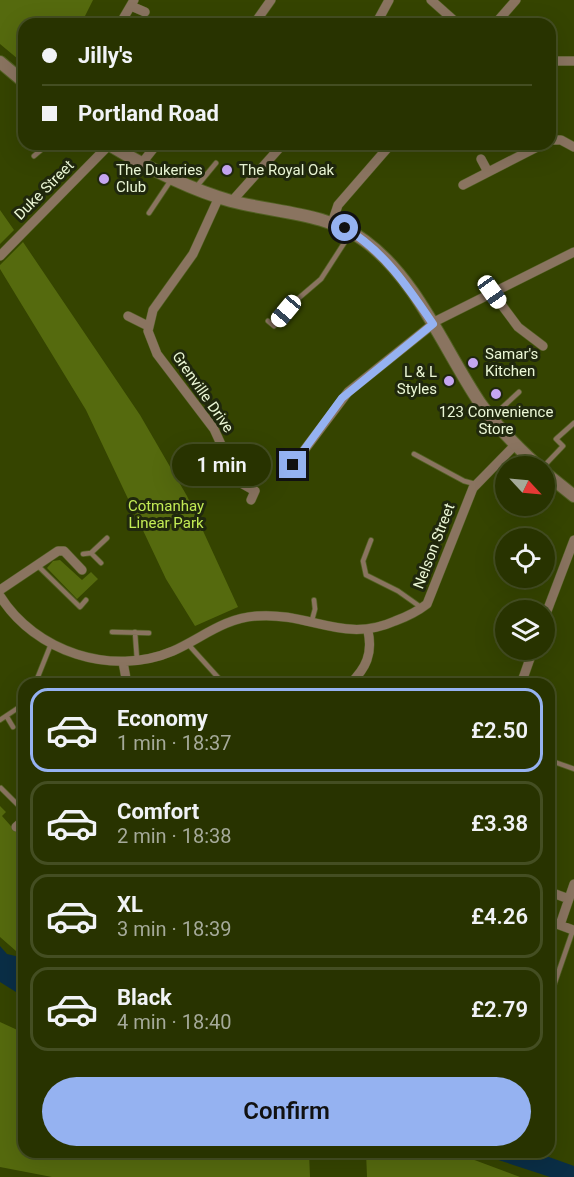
<!DOCTYPE html>
<meta charset="utf-8">
<style>
:root{--surface:#283300;--page:#303b0a;--text:#f1f3f6;--muted:#a5aa99;--line:#444e22;--accent:#95b2f1}
body{margin:0;font-family:Roboto,sans-serif;background:var(--page);color:var(--text);height:100vh;display:flex;flex-direction:column;font-size:22px;white-space:nowrap}
*{box-sizing:border-box;margin:0}
p{font-size:20px;color:var(--muted)}
.icon{flex:none;width:33px;height:33px;fill:none;stroke:currentColor;stroke-width:2;stroke-linecap:round;stroke-linejoin:round}
.map{position:relative;flex:1;overflow:hidden}
.details{position:absolute;left:18px;top:678px;width:537px;height:480px;display:flex;flex-direction:column;background:var(--surface);border-radius:18px;box-shadow:0 6px 24px #0002,0 0 0 2px var(--line)}
.details>*{flex:none}
.guide{position:absolute;left:18px;top:18px;width:538px;height:132px;border-radius:18px;box-shadow:0 6px 24px #0002,0 0 0 2px var(--line);display:grid;align-content:center;height:132px;padding:0 24px;background:var(--surface)}
.needle{width:39px;rotate:116deg}
.tools{position:absolute;left:495px;top:456px;display:grid;gap:12px}
.tools a{display:grid;place-items:center;width:60px;height:60px;border-radius:50%;background:var(--surface);box-shadow:0 6px 24px #0002,0 0 0 2px var(--line);font-size:30px}
.end{position:absolute;width:27px;height:27px;margin:-14px;border:8px solid #95b2f1;background:#111;box-shadow:0 0 0 3px #111}
.from{border-radius:50%}
.bubble{position:absolute;height:42px;border-radius:21px;background:var(--surface);box-shadow:0 6px 24px #0002,0 0 0 2px var(--line);font-size:20px;font-weight:600;line-height:42px;text-align:center}
.car{position:absolute;width:18px;height:36px;margin:-18px -9px;border-radius:8px;box-shadow:0 0 4px 2px #0007;background:linear-gradient(#fff 24%,#345 0 40%,#fff 0 76%,#345 0 86%,#fff 0)}
.guide b{display:flex;align-items:center;gap:21px;height:57px;font-size:22px}
.guide b+b{border-top:2px solid var(--line)}
.guide i{width:15px;height:15px;background:var(--text)}
ul{padding:10px 0 0;list-style:none}
li{display:flex;align-items:center;gap:18px;height:84px;margin:0 12px 9px;padding:0 12px;border:3px solid var(--line);border-radius:18px}
li div{flex:1}
li b{display:block;font-size:22px}
li em{font-style:normal;font-weight:600}
li.current{border-color:var(--accent)}
li>.icon{width:54px;height:54px;stroke-width:1.5}
.action{display:flex;gap:12px;margin-top:auto;padding:12px 24px}
.action a{flex:1;height:69px;border-radius:36px;background:var(--accent);color:#111;font-size:24px;font-weight:600;line-height:69px;text-align:center}
.map>svg:first-child{display:block}
.green{fill:#556a0e}
.water{fill:#0a2e46}
.lines{fill:none;stroke-linecap:round;stroke-linejoin:round}
.service-casing{stroke:#526122;stroke-width:6}
.minor-casing{stroke:#526122;stroke-width:10}
.tertiary-casing{stroke:#526122;stroke-width:14}
.service{stroke:#8a7460;stroke-width:4.5}
.minor{stroke:#8a7460;stroke-width:9}
.tertiary{stroke:#8a7460;stroke-width:12}
.route{stroke:#95b2f1;stroke-width:8}
.poi-dot{fill:#c5a6f1;stroke:#20280d;stroke-width:2}
.labels{text-anchor:middle;stroke-width:6;stroke-linejoin:round;paint-order:stroke}
.poi-label{font-size:15px;fill:#ebf7d6;stroke:#20280d;text-anchor:start}
.street-label{font-size:15px;fill:#ebf7d6;stroke:#20280d}
.park-label{font-size:15px;fill:#c3ec55;stroke:#20280d}
</style>
<div class="map">
<svg width="574" height="1177" viewBox="0 0 574 1177">
<rect width="100%" height="100%" fill="#354400"/>
<path class="green" d="M 0,0 L 93,0 L 81,24 L 24,24 L 24,64 L 0,44 Z
M 0,210 L 14,230 L 0,244 Z
M 23,242 L 140,415 L 187,496 L 238,607 L 195,626 L 166,579 L 86,410 L 0,269 L 0,265 Z
M 60,560 L 82,580 L 91,572 L 98,579 L 77,599 L 47,568 L 53,561 Z
M 0,806 L 6,812 L 2,816 L 18,834 L 24,829 L 24,954 L 16,951 L 0,937 Z
M 0,1022 L 24,1033 L 24,1152 L 309,1152 L 310,1177 L 52,1177 L 0,1167 Z
M 366,1152 L 453,1152 L 520,1177 L 367,1177 Z"/>
<path class="water" d="M 0,946 L 7,954 L 24,958 L 24,997 L 0,982 Z
M 474,1152 L 535,1152 L 574,1166 L 574,1177 L 550,1177 Z"/>
<g class="lines">
<g class="service-casing">
<path id="service" d="M 34,156 L 48,144
M 197,186 L 216,163
M 149,213 L 171,180
M 268,321 L 274,326 L 293,303 L 321,279 L 350,234
M 492,417 L 519,392
M 414,454 L 464,481 L 475,484
M 544,466 L 563,446 L 556,439 L 574,423
M 371,540 L 363,561 L 366,575 L 398,591 L 422,608
M 91,553 L 101,563
M 83,554 L 91,553 L 107,538
M 37,565 L 80,607 L 86,600
M 312,620 L 315,609 L 314,600
M 112,632 L 149,633
M 135,632 L 137,660
M 187,643 L 224,684
M 35,684 L 51,644
M 7,717 L 13,727
M 0,720 L 24,704
M 549,760 L 574,769
M 1,788 L 24,811
M 553,988 L 573,930"/>
</g>
<g class="minor-casing">
<path id="minor" d="M 431,0 L 458,24
M 131,6 L 145,12
M 120,24 L 134,0
M 254,24 L 271,0
M 376,24 L 389,0
M 495,24 L 516,0
M 550,61 L 574,61
M 550,140 L 561,140 L 574,147
M 481,159 L 488,172
M 142,163 L 157,144
M 463,185 L 543,144
M 219,197 L 193,254 L 153,310 L 148,331 L 157,354 L 214,429 L 235,475 L 241,483 L 255,491 L 251,500
M 232,201 L 283,144
M 332,223 L 338,205 L 391,144
M 0,256 L 109,145
M 492,292 L 518,327 L 543,346
M 128,316 L 148,326
M 432,323 L 574,252
M 293,465 L 348,392 L 433,324
M 0,590 L 58,551 L 64,551 L 82,570
M 0,596 C 35,652 112,677 173,651 C 202,638 224,618 257,616 C 310,612 344,644 395,621 C 406,617 418,611 427,604 L 473,488 L 515,445
M 544,619 L 574,540
M 123,662 L 127,684
M 350,684 C 366,668 373,654 368,631
M 521,684 L 533,650
M 16,827 L 24,820
M 550,892 L 569,899
M 549,921 L 573,930
M 560,925 L 574,884"/>
</g>
<g class="tertiary-casing">
<path id="tertiary" d="M 0,62 L 24,82
M 108,144 C 146,167 188,189 231,201 C 276,213 326,212 365,241 C 417,279 445,351 480,403 C 497,427 517,447 538,466
M 544,472 L 574,496"/>
</g>
<use href="#service" class="service"/>
<use href="#minor" class="minor"/>
<use href="#tertiary" class="tertiary"/>
</g>
<g class="lines">
<path class="route" d="M 293,465 L 342,398 L 433,324 C 408,287 384,251 345,228"/>
</g>
<g class="poi-dot">
<circle cx="227" cy="170" r="6"/>
<circle cx="104" cy="179" r="6"/>
<circle cx="473" cy="363" r="6"/>
<circle cx="449" cy="381" r="6"/>
<circle cx="496" cy="394" r="6"/>
</g>
<g class="labels">
<g class="poi-label">
<text x="116" y="175">The Dukeries<tspan x="116" dy="17">Club</tspan></text>
<text x="239" y="175">The Royal Oak</text>
<text x="485" y="359">Samar's<tspan x="485" dy="17">Kitchen</tspan></text>
<text x="437" y="377" text-anchor="end">L &amp; L<tspan x="437" dy="17">Styles</tspan></text>
<text x="496" y="417" text-anchor="middle">123 Convenience<tspan x="496" dy="17">Store</tspan></text>
</g>
<g class="street-label">
<text transform="translate(44 190) rotate(-45)" y="5">Duke Street</text>
<text transform="translate(203 392) rotate(55)" y="5">Grenville Drive</text>
<text transform="translate(434 546) rotate(-69)" y="5">Nelson Street</text>
</g>
<g class="park-label">
<text x="166" y="511">Cotmanhay<tspan x="166" dy="17">Linear Park</tspan></text>
</g>
</g>
</svg>
<div class="tools">
<a><svg class="needle" viewBox="-14 -14 28 28"><path d="M0-13l5 13h-10z" fill="#e53935"/><path d="M0 13l5-13h-10z" fill="#a5aa99"/></svg></a>
<a><svg class="icon" aria-label="locate" viewBox="0 0 24 24"><circle cx="12" cy="12" r="6"/><path d="M12 2v4M12 18v4M2 12h4M18 12h4"/></svg></a>
<a><svg class="icon" aria-label="layers" viewBox="0 0 24 24"><path d="M12 4l9 5-9 5-9-5zM3 14l9 5 9-5"/></svg></a>
</div>
<i class="end from" style="left:345px;top:228px"></i>
<i class="end" style="left:293px;top:465px"></i>
<div class="bubble" style="left:172px;top:444px;width:99px">1 min</div>
<i class="car" style="left:492px;top:292px;rotate:145deg"></i>
<i class="car" style="left:286px;top:311px;rotate:220deg"></i>
<div class="guide">
<b><i class="from"></i>Jilly's</b>
<b><i></i>Portland Road</b>
</div>
<section class="details">
<ul>
<li class="current"><svg class="icon" aria-label="car" viewBox="0 0 24 24"><path d="M5 17H2v-5l4-1 3-4h7l3 4 3 1v5h-3M9 17h6M6 11h13"/><circle cx="7" cy="17" r="2"/><circle cx="17" cy="17" r="2"/></svg><div><b>Economy</b><p>1 min · 18:37</p></div><em>£2.50</em></li>
<li><svg class="icon" aria-label="car" viewBox="0 0 24 24"><path d="M5 17H2v-5l4-1 3-4h7l3 4 3 1v5h-3M9 17h6M6 11h13"/><circle cx="7" cy="17" r="2"/><circle cx="17" cy="17" r="2"/></svg><div><b>Comfort</b><p>2 min · 18:38</p></div><em>£3.38</em></li>
<li><svg class="icon" aria-label="car" viewBox="0 0 24 24"><path d="M5 17H2v-5l4-1 3-4h7l3 4 3 1v5h-3M9 17h6M6 11h13"/><circle cx="7" cy="17" r="2"/><circle cx="17" cy="17" r="2"/></svg><div><b>XL</b><p>3 min · 18:39</p></div><em>£4.26</em></li>
<li><svg class="icon" aria-label="car" viewBox="0 0 24 24"><path d="M5 17H2v-5l4-1 3-4h7l3 4 3 1v5h-3M9 17h6M6 11h13"/><circle cx="7" cy="17" r="2"/><circle cx="17" cy="17" r="2"/></svg><div><b>Black</b><p>4 min · 18:40</p></div><em>£2.79</em></li>
</ul>
<div class="action"><a>Confirm</a></div>
</section>
</div>
